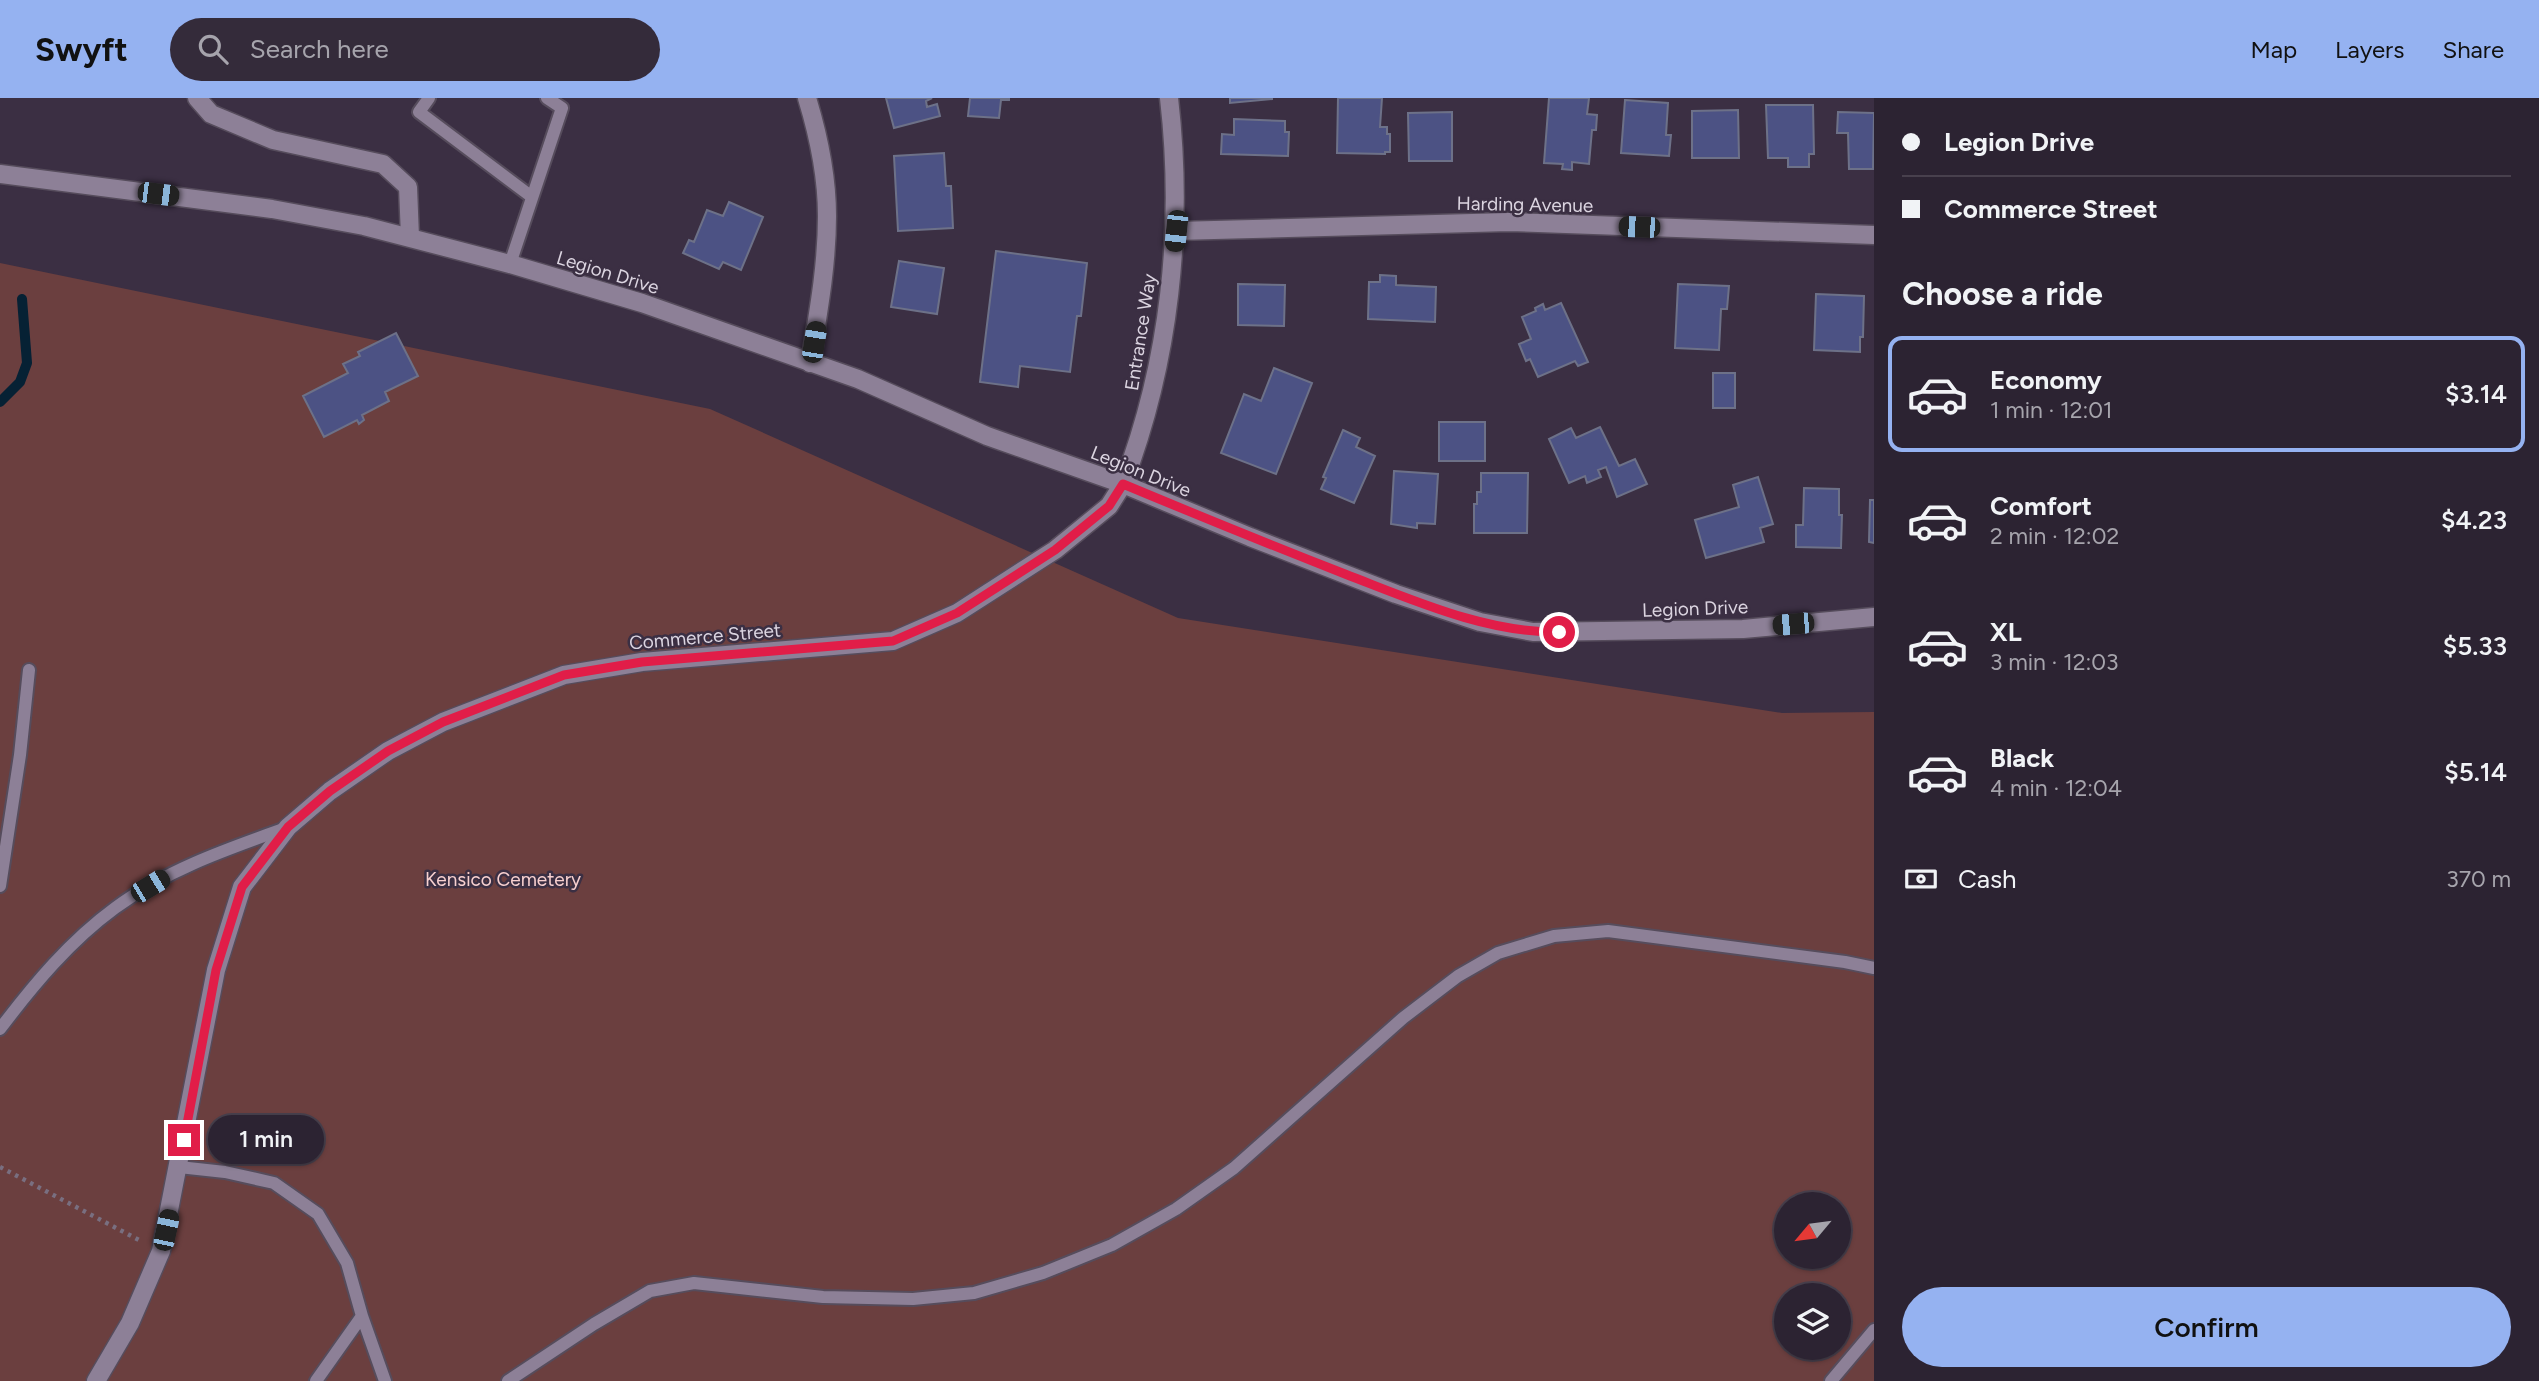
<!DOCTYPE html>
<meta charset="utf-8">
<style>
:root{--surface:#2c2332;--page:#342b3a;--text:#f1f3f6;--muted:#a6a4ac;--line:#48404d;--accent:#95b2f1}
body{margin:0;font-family:Figtree,sans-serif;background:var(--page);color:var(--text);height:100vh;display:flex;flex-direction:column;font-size:26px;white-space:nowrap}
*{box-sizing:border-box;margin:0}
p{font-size:23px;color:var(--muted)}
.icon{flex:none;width:38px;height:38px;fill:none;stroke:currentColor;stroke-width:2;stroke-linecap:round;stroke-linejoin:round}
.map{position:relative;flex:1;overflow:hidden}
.details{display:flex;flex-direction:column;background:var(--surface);width:665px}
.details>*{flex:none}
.hud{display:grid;align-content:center;height:154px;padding:0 28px;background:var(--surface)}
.needle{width:46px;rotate:241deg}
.tools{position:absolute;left:1774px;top:1094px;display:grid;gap:14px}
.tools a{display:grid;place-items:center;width:77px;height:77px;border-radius:50%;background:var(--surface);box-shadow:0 2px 5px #0004,0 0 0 2px var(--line);font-size:35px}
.end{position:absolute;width:32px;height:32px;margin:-16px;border:9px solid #e11d48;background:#fff;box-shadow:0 0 0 4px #fff}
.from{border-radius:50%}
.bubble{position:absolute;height:49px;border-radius:24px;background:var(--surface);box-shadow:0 2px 5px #0004,0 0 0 2px var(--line);font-size:23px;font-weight:600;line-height:49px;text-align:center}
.car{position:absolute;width:21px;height:42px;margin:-21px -10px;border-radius:9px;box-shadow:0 0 5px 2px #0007;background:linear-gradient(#222 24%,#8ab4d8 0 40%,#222 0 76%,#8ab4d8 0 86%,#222 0)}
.hud b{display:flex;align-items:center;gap:24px;height:66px;font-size:26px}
.hud b+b{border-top:2px solid var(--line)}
.hud i{width:18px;height:18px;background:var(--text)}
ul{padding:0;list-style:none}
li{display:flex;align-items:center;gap:21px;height:116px;margin:0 14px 10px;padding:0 14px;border:4px solid transparent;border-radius:14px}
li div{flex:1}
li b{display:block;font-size:26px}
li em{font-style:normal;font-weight:600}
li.on{border-color:var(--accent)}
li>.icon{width:63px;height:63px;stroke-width:1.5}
h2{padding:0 28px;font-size:32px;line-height:84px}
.pay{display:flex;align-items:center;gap:18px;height:77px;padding:0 28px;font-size:26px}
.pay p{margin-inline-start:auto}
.cta{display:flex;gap:14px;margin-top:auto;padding:14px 28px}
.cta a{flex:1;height:80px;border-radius:42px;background:var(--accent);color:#111;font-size:28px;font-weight:600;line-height:80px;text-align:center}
header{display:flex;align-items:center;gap:42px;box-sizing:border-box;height:98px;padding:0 35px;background:var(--accent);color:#111}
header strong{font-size:33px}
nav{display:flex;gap:38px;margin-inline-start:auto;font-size:24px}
.search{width:490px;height:63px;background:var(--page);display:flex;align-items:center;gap:18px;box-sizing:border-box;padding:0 24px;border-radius:38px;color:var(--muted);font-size:26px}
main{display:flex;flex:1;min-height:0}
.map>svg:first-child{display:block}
.green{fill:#6b3f3f;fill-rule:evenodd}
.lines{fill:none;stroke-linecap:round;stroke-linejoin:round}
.stream{stroke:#062134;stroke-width:10}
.building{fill:#4c5284;stroke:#6d7188;stroke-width:2}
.service-casing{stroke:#564c5c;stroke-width:16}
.minor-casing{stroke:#564c5c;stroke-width:21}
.tertiary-casing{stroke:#564c5c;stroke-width:21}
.path{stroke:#796f80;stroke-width:4.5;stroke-dasharray:3.5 5;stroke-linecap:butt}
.service{stroke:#8d8097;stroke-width:12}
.minor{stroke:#8d8097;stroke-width:18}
.tertiary{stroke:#8d8097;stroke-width:18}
.route{stroke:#e11d48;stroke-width:9}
.labels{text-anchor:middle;stroke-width:5;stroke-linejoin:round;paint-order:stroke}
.street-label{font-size:19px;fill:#dbd4e0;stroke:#3b2f43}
.park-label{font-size:19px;fill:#f8d0cf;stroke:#3b2f43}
</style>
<header>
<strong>Swyft</strong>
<div class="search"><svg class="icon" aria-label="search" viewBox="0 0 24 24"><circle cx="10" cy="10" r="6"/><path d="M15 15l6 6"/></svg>Search here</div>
<nav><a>Map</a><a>Layers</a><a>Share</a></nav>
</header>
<main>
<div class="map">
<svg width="1874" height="1283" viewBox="0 0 1874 1283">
<rect width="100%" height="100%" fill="#3b2f43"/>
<path class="green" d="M 0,165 L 710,311 L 1178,520 L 1782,615 L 1874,614 L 1874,1283 L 0,1283 ZM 1787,1106 L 1839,1106 L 1839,1158 L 1787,1158 ZM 1787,1197 L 1839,1197 L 1839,1250 L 1787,1250 Z"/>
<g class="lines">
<path class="stream" d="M 0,304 L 20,284 L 27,265 L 22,201"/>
</g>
<path class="building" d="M 886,0 L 932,0 L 926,3 L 927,9 L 937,6 L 940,18 L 894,30 Z
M 970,0 L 1009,0 L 1009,2 L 1001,2 L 999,20 L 968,18 Z
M 1230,0 L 1272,0 L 1272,1 L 1230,5 Z
M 1338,0 L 1382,0 L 1380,29 L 1387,29 L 1387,36 L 1390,36 L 1390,54 L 1385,54 L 1385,56 L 1337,55 Z
M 1549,0 L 1589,0 L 1587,16 L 1597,17 L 1596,32 L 1592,32 L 1589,66 L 1572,64 L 1572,72 L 1562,71 L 1563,66 L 1544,65 Z
M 1625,2 L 1668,5 L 1666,37 L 1671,37 L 1669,58 L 1621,55 Z
M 1766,7 L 1813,7 L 1814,56 L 1809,56 L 1809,69 L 1788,69 L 1788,60 L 1768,60 Z
M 1738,12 L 1739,60 L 1692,60 L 1692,13 Z
M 1452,14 L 1452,63 L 1409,63 L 1408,15 Z
M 1838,14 L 1874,15 L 1873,71 L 1849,71 L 1848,35 L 1837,35 Z
M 1234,21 L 1285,23 L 1285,34 L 1289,34 L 1288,58 L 1221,56 L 1222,36 L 1234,37 Z
M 944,55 L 946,88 L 951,88 L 953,130 L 898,133 L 894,58 Z
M 729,104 L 763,119 L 741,172 L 723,164 L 719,171 L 683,155 L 689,142 L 694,144 L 707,112 L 723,118 Z
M 996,153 L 1087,165 L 1081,218 L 1077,218 L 1070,274 L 1020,268 L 1018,289 L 980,284 Z
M 899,163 L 944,170 L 937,216 L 891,209 Z
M 1380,177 L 1396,178 L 1396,187 L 1436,189 L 1435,224 L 1368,221 L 1369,184 L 1380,184 Z
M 1238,186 L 1285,187 L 1284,228 L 1238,227 Z
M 1678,186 L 1729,188 L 1727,211 L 1721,211 L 1719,252 L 1675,250 Z
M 1816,196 L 1864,198 L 1863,239 L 1860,239 L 1860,254 L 1814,252 Z
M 1561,205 L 1588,264 L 1578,268 L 1575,263 L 1538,279 L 1530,261 L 1526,263 L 1519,246 L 1531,241 L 1522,219 L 1536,213 L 1535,210 L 1543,206 L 1545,212 Z
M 396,235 L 418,278 L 385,294 L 389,303 L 362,317 L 364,322 L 359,326 L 357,322 L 324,339 L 303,298 L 348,275 L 343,266 L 360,258 L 358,254 Z
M 1274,270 L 1312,285 L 1276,376 L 1221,355 L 1244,296 L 1261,303 Z
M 1713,275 L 1735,275 L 1735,310 L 1713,310 Z
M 1439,324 L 1485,324 L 1485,363 L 1439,363 Z
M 1600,329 L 1619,368 L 1635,361 L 1647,386 L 1617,399 L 1606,369 L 1598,372 L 1601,379 L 1587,385 L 1585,378 L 1569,385 L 1549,341 L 1571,330 L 1576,340 Z
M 1343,332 L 1360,340 L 1356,349 L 1375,358 L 1354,405 L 1321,391 L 1326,380 L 1323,379 Z
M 1394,373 L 1438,376 L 1435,426 L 1417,425 L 1417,430 L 1391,426 Z
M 1481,375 L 1528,375 L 1527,435 L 1474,435 L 1474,406 L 1477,406 L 1477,394 L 1481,394 Z
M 1758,379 L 1773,426 L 1760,430 L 1764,444 L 1706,460 L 1695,422 L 1739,409 L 1733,387 Z
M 1804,390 L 1839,391 L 1839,417 L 1842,417 L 1841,450 L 1796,449 L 1796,427 L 1803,427 Z
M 1870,402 L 1874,402 L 1874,445 L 1869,444 Z"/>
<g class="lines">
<g class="service-casing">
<path id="service" d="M 429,0 L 419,14 L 532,99
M 510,166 L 562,10 L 547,0
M 0,788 L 20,657 L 29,572
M 0,931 C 34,886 70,843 115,810 C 166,772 227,751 286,730
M 179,1069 L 225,1074 L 274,1085 L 318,1116 L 347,1165 L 362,1218 L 316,1283
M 362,1218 L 385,1283
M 508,1283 L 594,1226 L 650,1193 L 694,1185 L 823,1199 L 913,1201 L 974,1195 L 1043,1175 L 1112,1147 L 1176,1111 L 1234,1070 L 1403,920 L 1458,878 L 1498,855 L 1554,838 L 1608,833 L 1845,864 L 1874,870
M 1831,1283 L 1874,1232"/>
</g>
<g class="minor-casing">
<path id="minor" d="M 197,0 L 211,16 L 273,42 L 383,66 L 408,89 L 410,139
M 807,0 C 818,36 827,80 827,118 C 827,168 818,216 810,265
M 1176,133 L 1509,124 L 1874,137
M 1123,386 C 1170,263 1184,130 1169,0"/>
</g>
<g class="tertiary-casing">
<path id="tertiary" d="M 0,76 L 272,111 L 364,128 L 510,166 L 642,205 L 858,281 L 987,338 L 1123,386 L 1250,439 L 1396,496 L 1480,524 L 1533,534 L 1743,531 L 1874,519
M 96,1283 L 130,1225 L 161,1153 L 216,872 L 242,789 L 288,729 L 330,693 L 388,653 L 443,624 L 564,577 L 642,564 L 893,543 L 957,515 L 1055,452 L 1109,408 L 1123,386"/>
</g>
<path class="path" d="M 0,1069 L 139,1142"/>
<use href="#service" class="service"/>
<use href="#minor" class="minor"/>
<use href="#tertiary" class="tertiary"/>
</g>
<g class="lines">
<path class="route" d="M 184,1042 L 216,872 L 242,789 L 288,729 L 330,693 L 388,653 L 443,624 L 564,577 L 642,564 L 893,543 L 957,515 L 1055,452 L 1109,408 L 1123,386 C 1197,417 1271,447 1345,476 C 1413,502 1486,535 1559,534"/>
</g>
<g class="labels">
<g class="street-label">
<text transform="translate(1525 106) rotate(1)" y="7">Harding Avenue</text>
<text transform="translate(608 174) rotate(17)" y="7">Legion Drive</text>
<text transform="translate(1140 234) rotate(-81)" y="7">Entrance Way</text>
<text transform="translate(1141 373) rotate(22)" y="7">Legion Drive</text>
<text transform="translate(1695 510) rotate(-2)" y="7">Legion Drive</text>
<text transform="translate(705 538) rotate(-5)" y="7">Commerce Street</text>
</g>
<g class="park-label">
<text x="503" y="788">Kensico Cemetery</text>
</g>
</g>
</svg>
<div class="tools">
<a><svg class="needle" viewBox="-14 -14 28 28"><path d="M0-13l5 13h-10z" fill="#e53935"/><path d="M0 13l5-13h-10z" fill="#a6a4ac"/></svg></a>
<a><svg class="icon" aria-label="layers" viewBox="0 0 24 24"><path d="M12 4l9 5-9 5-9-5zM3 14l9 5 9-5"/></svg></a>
</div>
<i class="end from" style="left:1559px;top:534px"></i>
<i class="end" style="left:184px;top:1042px"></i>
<div class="bubble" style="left:208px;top:1017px;width:116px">1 min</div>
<i class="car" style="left:158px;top:96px;rotate:97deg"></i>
<i class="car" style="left:1639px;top:129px;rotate:272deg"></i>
<i class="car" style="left:1176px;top:133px;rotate:186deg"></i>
<i class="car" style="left:814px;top:244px;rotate:9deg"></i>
<i class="car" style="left:1793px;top:526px;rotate:265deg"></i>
<i class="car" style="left:150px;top:788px;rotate:59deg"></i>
<i class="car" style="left:166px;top:1132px;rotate:12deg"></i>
</div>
<section class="details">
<div class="hud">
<b><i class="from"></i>Legion Drive</b>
<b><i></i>Commerce Street</b>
</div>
<h2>Choose a ride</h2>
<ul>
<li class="on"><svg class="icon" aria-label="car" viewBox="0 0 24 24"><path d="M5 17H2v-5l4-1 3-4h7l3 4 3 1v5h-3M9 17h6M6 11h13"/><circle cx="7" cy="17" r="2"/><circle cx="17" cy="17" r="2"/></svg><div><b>Economy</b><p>1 min · 12:01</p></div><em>$3.14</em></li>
<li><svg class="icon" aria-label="car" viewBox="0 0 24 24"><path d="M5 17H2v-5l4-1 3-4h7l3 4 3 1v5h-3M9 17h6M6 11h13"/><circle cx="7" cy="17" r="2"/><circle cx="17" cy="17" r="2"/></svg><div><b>Comfort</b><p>2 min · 12:02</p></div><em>$4.23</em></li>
<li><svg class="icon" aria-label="car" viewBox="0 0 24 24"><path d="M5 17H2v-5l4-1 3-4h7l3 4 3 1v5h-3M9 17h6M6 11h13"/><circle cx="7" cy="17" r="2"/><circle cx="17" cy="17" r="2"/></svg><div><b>XL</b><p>3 min · 12:03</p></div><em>$5.33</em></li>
<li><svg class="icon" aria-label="car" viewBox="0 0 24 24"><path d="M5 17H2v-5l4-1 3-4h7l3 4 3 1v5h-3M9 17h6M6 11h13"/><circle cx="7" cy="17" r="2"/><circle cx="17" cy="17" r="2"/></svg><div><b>Black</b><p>4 min · 12:04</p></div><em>$5.14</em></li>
</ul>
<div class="pay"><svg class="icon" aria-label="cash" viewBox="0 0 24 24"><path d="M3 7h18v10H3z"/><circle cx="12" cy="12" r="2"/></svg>Cash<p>370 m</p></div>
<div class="cta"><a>Confirm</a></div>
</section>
</main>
